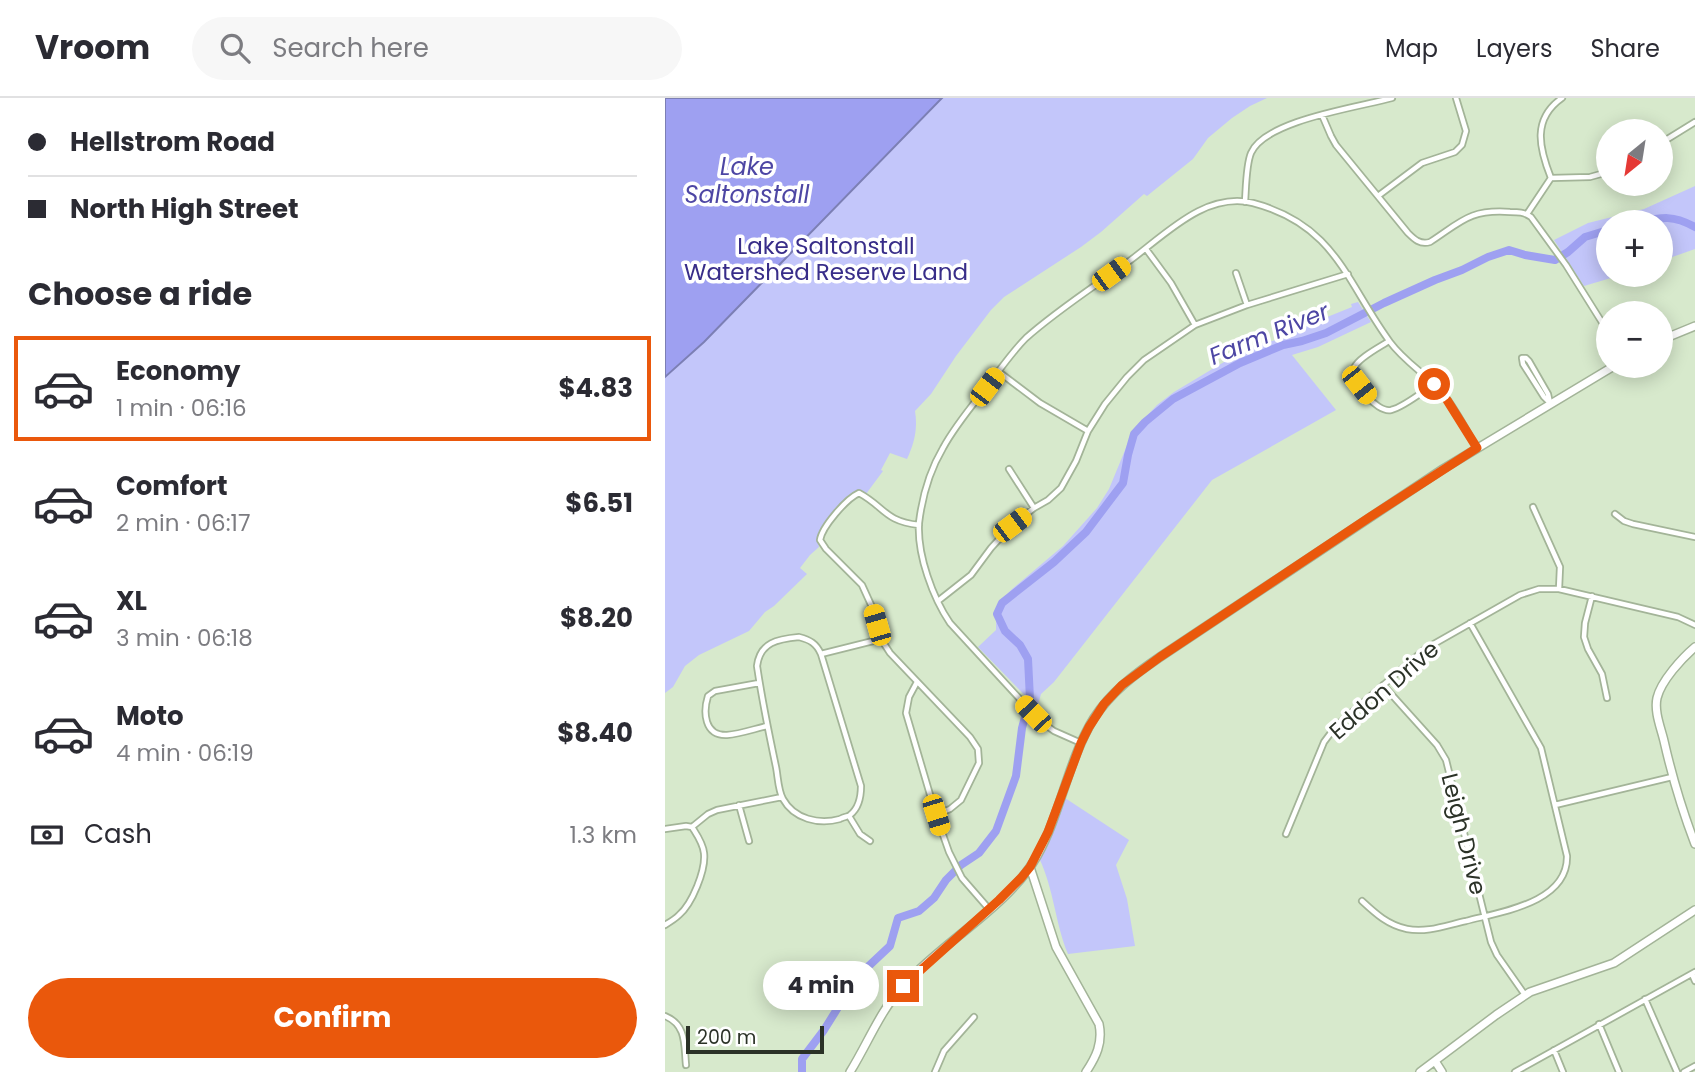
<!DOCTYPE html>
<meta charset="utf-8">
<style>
:root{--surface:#fff;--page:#f7f7f7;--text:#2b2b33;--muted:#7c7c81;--line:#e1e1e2;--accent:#ea580c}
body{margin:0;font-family:Poppins,sans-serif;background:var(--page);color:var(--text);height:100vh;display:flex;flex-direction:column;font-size:26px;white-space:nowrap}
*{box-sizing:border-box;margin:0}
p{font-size:23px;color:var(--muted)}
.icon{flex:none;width:38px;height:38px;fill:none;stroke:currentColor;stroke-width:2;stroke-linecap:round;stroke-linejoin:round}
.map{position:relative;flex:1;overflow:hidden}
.details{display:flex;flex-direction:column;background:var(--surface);width:665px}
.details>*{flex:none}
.top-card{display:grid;align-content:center;height:154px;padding:0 28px;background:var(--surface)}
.needle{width:46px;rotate:210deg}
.fabs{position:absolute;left:931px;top:21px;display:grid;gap:14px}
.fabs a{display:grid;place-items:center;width:77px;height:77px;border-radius:50%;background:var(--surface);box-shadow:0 4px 18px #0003;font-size:35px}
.scale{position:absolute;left:21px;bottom:18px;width:138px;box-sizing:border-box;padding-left:7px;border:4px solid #2b3227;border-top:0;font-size:19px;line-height:24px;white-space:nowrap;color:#2b3227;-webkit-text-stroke:5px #fff;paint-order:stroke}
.end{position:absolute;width:32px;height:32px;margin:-16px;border:9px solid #ea580c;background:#fff;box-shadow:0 0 0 4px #fff}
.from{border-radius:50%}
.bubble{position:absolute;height:49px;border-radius:24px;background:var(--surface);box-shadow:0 4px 18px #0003;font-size:23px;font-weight:700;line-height:49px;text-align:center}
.car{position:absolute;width:21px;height:42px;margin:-21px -10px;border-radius:9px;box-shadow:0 0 5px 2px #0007;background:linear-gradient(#f5c518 24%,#345 0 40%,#f5c518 0 76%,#345 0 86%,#f5c518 0)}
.top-card b{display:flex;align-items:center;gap:24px;height:66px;font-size:26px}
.top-card b+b{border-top:2px solid var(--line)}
.top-card i{width:18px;height:18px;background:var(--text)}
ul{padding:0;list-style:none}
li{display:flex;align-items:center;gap:21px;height:105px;margin:0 14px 10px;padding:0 14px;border:4px solid transparent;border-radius:0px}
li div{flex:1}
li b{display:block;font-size:26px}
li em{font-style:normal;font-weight:700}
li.active{border-color:var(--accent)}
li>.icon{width:63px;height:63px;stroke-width:1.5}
h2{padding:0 28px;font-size:32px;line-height:84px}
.pay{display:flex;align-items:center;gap:18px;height:77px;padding:0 28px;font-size:26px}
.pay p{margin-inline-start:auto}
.action{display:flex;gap:14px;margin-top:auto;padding:14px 28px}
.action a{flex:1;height:80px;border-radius:42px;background:var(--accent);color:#fff;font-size:28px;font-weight:700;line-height:80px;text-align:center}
header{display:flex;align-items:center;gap:42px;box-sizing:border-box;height:98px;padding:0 35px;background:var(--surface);border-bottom:2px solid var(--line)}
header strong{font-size:33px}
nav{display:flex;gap:38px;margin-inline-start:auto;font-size:24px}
.search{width:490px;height:63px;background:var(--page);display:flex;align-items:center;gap:18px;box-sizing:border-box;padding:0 24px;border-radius:38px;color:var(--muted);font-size:26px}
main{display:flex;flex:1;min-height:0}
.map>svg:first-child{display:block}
.green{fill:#c3c6fa}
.water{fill:#9ea0f1;stroke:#7c7fb4;stroke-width:2}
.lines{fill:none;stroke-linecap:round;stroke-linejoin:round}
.river{stroke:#9ea0f1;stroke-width:8}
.street-casing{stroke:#a3b498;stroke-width:8}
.secondary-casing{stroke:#a3b498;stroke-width:10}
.street{stroke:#fff;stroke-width:4.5}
.secondary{stroke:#fff;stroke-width:7}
.route{stroke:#ea580c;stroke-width:9}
.labels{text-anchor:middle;stroke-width:7;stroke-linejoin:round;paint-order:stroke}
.park-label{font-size:23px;fill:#382d89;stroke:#fff}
.street-label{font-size:23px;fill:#2b3227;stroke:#fff}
.water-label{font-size:24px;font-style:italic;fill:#4d46a4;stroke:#fff}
</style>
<header>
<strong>Vroom</strong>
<div class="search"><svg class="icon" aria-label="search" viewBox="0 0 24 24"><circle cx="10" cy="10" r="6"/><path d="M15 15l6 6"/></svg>Search here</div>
<nav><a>Map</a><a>Layers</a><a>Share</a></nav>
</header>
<main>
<section class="details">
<div class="top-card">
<b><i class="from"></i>Hellstrom Road</b>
<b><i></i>North High Street</b>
</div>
<h2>Choose a ride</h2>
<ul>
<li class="active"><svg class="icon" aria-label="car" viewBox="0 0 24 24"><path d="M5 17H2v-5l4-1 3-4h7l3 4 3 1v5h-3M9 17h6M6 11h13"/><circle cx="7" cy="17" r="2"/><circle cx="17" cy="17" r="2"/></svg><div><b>Economy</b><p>1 min · 06:16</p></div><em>$4.83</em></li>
<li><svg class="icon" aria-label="car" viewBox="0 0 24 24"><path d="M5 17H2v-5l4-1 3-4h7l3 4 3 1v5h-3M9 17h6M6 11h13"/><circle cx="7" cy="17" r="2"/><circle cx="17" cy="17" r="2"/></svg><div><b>Comfort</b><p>2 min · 06:17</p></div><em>$6.51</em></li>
<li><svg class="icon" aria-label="car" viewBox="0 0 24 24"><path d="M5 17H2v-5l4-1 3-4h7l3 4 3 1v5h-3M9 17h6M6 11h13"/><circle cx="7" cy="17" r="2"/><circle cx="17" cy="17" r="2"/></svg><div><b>XL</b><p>3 min · 06:18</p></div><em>$8.20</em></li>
<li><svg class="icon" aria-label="car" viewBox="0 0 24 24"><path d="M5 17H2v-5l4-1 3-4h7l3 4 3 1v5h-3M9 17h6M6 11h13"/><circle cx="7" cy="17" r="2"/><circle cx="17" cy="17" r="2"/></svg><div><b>Moto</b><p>4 min · 06:19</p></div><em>$8.40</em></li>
</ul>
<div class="pay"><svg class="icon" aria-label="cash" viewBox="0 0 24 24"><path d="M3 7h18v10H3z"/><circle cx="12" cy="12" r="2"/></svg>Cash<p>1.3 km</p></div>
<div class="action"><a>Confirm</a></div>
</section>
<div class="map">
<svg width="1030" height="974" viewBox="0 0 1030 974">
<rect width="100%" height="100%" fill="#d7e9cc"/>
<path class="green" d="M 0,0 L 602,0 L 585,8 L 567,20 L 543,40 L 528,61 L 482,98 L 479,96 L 436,134 L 416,149 L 339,199 L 326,212 L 291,258 L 266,296 L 250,313 C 253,331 249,346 242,361 L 225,355 L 216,372 L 218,373 L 201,396 L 194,392 L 188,394 L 158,427 L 152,439 L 154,449 L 145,457 L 135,470 L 142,476 L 109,508 L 100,514 L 84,533 L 34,557 L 20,568 L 8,589 L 0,595 Z
M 1030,88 L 1030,151 L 996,163 L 996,124 L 943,124 L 943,177 L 956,177 L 919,188 L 889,142 L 923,125 L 979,111 Z
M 693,204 L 706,224 L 653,249 L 627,257 L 671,312 L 547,382 L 389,584 L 376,596 L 372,610 L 313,549 L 331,532 L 331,513 L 338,501 L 346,492 L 398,448 L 432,410 L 444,391 L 465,340 L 478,322 L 492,307 L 509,294 L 574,255 L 595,246 L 611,242 L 625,234 L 687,209 L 686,206 Z
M 400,700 L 464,742 L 451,767 L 462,801 L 470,848 L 403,856 C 390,825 389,791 374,760 L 386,738 Z"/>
<path class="water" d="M 0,0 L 277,0 L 39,244 L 0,279 Z"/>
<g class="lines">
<path class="river" d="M 974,124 C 998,119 1008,117 1030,129
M 137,974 L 137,961 L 159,932 L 192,879 L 225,848 L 233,820 L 254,813 L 269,800 L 281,782 L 296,767 L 314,755 L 331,733 L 351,678 L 357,630 L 365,601 L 363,561 L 355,547 L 340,533 L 332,516 L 337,505 L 389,464 L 421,434 L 458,385 L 463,357 L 469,336 L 480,324 L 508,301 L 575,265 L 618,247 L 637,243 L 661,235 L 719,205 L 770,182 L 797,172 L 823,159 L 844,152 L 860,157 L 890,162 L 903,154 L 920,139 L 943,132"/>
<g class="street-casing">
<path id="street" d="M 657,17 L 666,38 L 671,47 L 743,135 C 749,141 755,147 765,144 C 796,124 804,111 845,114 C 853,114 859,114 866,119 L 901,167 L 943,234
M 996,45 L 1030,24
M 886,80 C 874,50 867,21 897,0
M 886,80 L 925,79 L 943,74
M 713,98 L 757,65 L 790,54 L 797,47 L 801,33 L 791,0
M 580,104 C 581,90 581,67 586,55 C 600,22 695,9 727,0
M 862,116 L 886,80
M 481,151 L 506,185 L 530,227
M 571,175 L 582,207
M 724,243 C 715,249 693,260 689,270 C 685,282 711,315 726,312 C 739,309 757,294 769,286
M 857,260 L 861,260 L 864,263 L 883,296 L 885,305 L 879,299 L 858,266 Z
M 334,274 L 375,305 L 423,333
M 344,371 L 369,410
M 868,409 L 895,469 L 894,491
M 950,416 L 959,423 L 968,426 L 1030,439
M 254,427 C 219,423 220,409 194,395 C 181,401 157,429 155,442 L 161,451 L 197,487 L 207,509 L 216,541 L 225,555 L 305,639 L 313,651 L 314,665 L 296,702 L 285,711 L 271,717
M 927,498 L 920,525 L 919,539 L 923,551 L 937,576 L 942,600
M 273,503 L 306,477 L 326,450 L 347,427 L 369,410 L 383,402 L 396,390 L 411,363 L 423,333 L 440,306 L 462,279 L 479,262 L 530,227 L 582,207 L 683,176
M 134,539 C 145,542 151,545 156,556 L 196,688 C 196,699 194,710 185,717 C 184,718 176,720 175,721 C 154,727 129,721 118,701 C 113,692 113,679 111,669 C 104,636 97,602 92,568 C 95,544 113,541 134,539 Z
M 156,556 L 216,541
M 252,584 L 244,599 L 241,615 L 271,717 L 284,754 L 297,780 L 324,811
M 94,585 L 50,593 L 43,598 C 38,614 39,638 62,637 C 75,636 89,631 102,628
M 718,587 L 772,647 L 781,662 L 826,844 L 832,857 L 860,897
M 416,645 L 389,633 L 375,623 L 285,525 C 268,500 252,457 254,425 C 257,400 265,372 278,350 C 290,328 306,309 321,290 C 334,273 346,255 361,240 C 391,213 430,188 463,164 C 499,138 540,93 588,105 C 671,127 681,184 725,244 C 739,263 759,275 775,292 C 790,309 800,331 812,350
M 74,707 L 84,743
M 890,707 L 1007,679
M 184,718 L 195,736 L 205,743
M 27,729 L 43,716 L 52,712 L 117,699
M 0,731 L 21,728 L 27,729 C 32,737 38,745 39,755 C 41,772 27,806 14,817 C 10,821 5,824 0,827
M 621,736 L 659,644 L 671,628 L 760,551 L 855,497 L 874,491 L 894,491 L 1013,519 L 1030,527
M 697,803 C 711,816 723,827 742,831 C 762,835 782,827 801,823 C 835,814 903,805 902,758 L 876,650 L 805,525
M 1027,876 L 1030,883
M 980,901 L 1012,974
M 0,918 C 22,927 19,947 21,967
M 934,926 L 954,974
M 889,952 L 898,974
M 270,974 L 279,953 L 309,919
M 850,974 L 1030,874
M 1019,974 L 1030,968"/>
</g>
<g class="secondary-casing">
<path id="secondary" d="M 996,242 L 1030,228
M 1030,549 C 1017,560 996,583 992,600 C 989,614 996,630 999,643 C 1007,678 1017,712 1030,746
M 365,769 L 391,849 L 434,926 C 438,945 431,959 421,974
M 770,963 L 777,974
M 185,974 C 203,945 215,913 238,888 C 277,844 343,809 372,758 C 396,715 403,662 429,620 C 446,594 470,576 495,559 L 778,371 L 949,268
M 755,974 L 831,917 L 865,894 L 949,865 L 1030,812"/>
</g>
<use href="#street" class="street"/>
<use href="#secondary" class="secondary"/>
</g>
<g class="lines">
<path class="route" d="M 238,888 L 334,802 L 356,780 L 365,769 L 383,734 L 416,645 L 424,629 L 439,606 L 457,587 L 495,559 L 705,419 L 812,350 L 782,302 L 769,286"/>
</g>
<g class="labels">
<g class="park-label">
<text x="161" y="156">Lake Saltonstall<tspan x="161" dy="26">Watershed Reserve Land</tspan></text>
</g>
<g class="street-label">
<text transform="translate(719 592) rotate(-41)" y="8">Eddon Drive</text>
<text transform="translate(799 736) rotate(76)" y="8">Leigh Drive</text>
</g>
<g class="water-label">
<text x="82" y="77">Lake<tspan x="82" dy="28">Saltonstall</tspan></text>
<text transform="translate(604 236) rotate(-22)" y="8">Farm River</text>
</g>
</g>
</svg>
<div class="fabs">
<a><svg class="needle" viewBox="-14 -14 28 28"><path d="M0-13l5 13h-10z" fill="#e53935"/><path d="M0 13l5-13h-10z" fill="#7c7c81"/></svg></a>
<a>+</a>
<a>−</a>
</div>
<div class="scale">200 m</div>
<i class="end from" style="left:769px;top:286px"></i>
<i class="end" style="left:238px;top:888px"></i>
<div class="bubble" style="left:98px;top:863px;width:116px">4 min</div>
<i class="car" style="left:446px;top:176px;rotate:54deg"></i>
<i class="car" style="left:694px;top:287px;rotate:142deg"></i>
<i class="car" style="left:322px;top:289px;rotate:37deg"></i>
<i class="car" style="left:347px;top:427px;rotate:53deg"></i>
<i class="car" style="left:212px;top:527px;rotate:344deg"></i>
<i class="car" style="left:368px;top:616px;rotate:316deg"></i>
<i class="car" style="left:271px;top:717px;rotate:163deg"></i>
</div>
</main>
